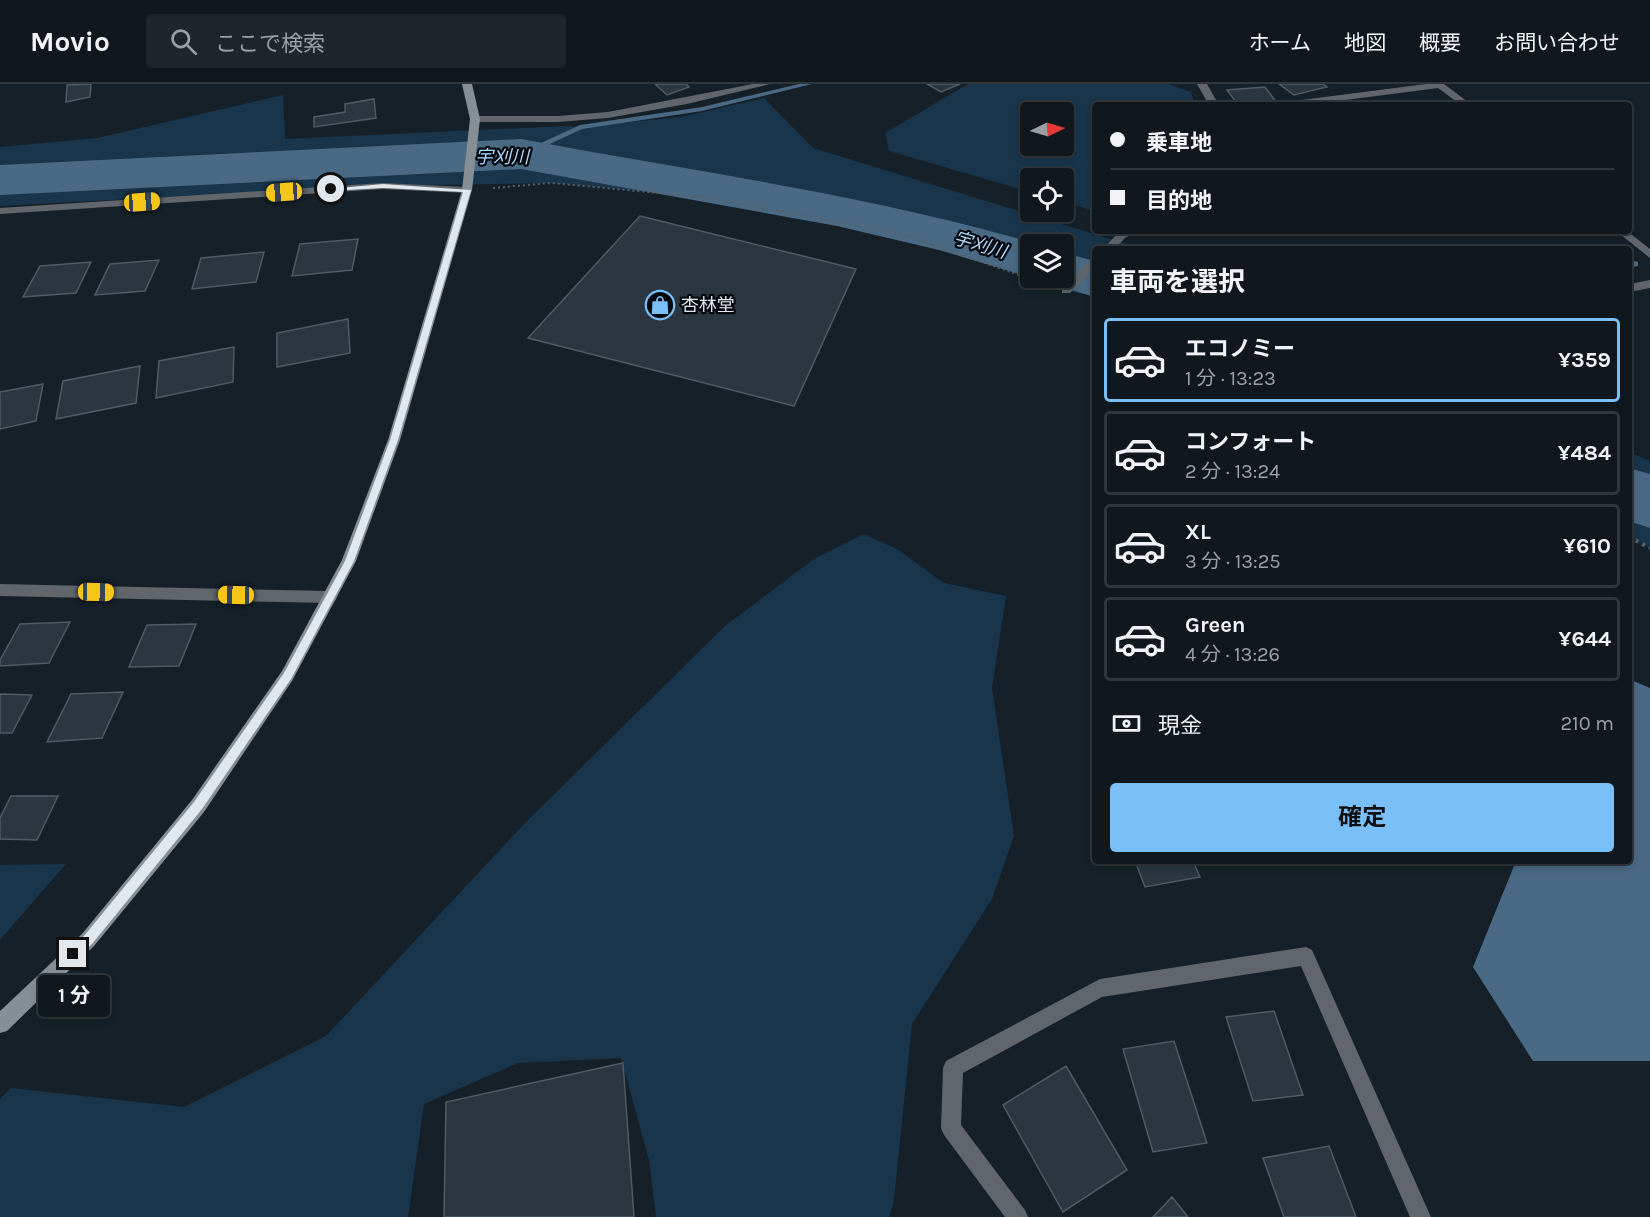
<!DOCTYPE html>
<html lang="ja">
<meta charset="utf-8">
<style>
:root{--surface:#10181e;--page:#1e252b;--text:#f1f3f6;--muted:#9ca0a4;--line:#30373c;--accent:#7abff8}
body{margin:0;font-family:Karla,"Noto Sans JP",sans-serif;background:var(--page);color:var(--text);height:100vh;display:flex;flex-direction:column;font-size:22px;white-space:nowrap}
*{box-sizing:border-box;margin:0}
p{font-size:20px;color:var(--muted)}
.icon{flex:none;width:33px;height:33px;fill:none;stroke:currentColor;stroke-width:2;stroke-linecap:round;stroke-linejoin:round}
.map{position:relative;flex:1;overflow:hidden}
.drawer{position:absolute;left:1092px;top:162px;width:540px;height:618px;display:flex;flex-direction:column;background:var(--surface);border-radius:6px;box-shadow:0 3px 9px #0003,0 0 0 2px var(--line)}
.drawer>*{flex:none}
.hud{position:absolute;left:1092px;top:18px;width:540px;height:132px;border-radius:6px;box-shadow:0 3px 9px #0003,0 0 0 2px var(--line);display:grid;align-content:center;height:132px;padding:0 18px;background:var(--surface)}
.needle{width:39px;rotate:85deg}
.buttons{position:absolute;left:1020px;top:18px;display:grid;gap:12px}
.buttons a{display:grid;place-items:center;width:54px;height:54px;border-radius:6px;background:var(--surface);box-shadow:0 3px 9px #0003,0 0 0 2px var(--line);font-size:30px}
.end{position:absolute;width:27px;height:27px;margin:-14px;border:8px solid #e0e7ed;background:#111;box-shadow:0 0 0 3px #111}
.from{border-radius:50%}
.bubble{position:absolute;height:42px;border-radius:6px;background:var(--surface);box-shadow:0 3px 9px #0003,0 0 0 2px var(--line);font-size:20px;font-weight:700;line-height:42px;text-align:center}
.car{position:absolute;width:18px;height:36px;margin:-18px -9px;border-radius:8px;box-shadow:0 0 4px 2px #0007;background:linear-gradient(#f5c518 24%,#345 0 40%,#f5c518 0 76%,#345 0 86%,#f5c518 0)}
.hud b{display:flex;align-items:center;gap:21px;height:57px;font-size:22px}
.hud b+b{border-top:2px solid var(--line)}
.hud i{width:15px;height:15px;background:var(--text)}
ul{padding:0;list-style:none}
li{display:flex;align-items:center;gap:18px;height:84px;margin:0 12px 9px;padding:0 6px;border:3px solid var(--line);border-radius:6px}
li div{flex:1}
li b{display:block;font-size:22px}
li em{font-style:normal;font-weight:700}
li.active{border-color:var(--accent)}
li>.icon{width:54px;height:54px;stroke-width:1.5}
h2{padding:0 18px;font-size:27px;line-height:72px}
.pay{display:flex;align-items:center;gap:15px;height:66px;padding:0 18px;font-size:22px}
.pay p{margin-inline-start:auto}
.button{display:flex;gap:12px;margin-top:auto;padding:12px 18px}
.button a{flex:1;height:69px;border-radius:6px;background:var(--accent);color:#111;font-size:24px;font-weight:700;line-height:69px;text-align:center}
header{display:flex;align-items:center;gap:36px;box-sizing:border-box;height:84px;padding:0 30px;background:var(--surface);border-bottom:2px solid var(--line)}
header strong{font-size:28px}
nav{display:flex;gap:33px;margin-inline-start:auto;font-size:21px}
.search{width:420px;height:54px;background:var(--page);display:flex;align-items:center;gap:15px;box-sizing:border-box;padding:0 21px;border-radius:6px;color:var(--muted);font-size:22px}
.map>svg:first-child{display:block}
.green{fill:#19354b;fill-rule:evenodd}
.water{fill:#4a6984}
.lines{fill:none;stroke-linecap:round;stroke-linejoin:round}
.stream{fill:#4a6984;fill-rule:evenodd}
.river{fill:#4a6984;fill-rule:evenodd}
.building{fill:#2b3640;stroke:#4f5b65;stroke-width:1.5}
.path-far1{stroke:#59626a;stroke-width:2;stroke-dasharray:2 3;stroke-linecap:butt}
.path{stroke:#59626a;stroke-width:4;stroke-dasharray:3 4.5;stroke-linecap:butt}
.street{fill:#60666b;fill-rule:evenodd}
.secondary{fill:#868f96;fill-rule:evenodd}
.route{fill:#e0e7ed}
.labels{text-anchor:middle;stroke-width:4.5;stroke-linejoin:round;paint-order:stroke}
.far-water-label{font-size:18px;font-style:italic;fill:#add8fd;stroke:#05090d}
.far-poi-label{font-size:18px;fill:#e0e7ed;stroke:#05090d;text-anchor:start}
</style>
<header>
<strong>Movio</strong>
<div class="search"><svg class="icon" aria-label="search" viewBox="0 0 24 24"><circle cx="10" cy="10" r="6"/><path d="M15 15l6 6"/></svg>ここで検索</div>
<nav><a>ホーム</a><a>地図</a><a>概要</a><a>お問い合わせ</a></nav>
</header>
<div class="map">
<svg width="1650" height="1133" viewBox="0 0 1650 1133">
<rect width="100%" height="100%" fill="#152028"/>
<path class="green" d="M 968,0 L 1168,0 L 1191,8 L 1195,21 L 1095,21 L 1095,127 L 1064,118 L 1064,94 L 1030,94 L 1030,108 L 889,67 L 885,49 ZM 1030,28 L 1064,28 L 1064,62 L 1030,62 Z
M 283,11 L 285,55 L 566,42 L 580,43 L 681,33 L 764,14 L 813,64 L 1143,165 L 1095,165 L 1095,213 L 1066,206 L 900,150 L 702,113 L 551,99 L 378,102 L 0,122 L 0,63 L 97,54 ZM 1030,160 L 1064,160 L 1064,194 L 1030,194 Z
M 1629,368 L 1650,377 L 1650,464 L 1629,453 Z
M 864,450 L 897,465 L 944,499 L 1006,512 L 992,604 L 1014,752 L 992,815 L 912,940 L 894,1116 L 889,1133 L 656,1133 L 649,1076 L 621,974 L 518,979 L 424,1020 L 408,1133 L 0,1133 L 0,1015 L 11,1004 L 184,1023 L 326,952 L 525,739 L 725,542 L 814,475 Z
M 66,780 L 0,856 L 0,781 Z"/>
<path class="water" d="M 1629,595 L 1650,604 L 1650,977 L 1533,977 L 1473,883 L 1516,777 L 1629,777 Z"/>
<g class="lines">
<path class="stream" d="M 799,0 L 812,0 L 702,27 L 582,45 L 524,72 L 517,70 L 580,41 L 702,23 Z
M 1635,177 L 1638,178 L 1638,182 L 1629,184 L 1629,178 Z"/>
<path class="river" d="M 521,55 C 696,88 866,110 1037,160 L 1030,160 L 1030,193 L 939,166 L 837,142 L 521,85 L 0,111 L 0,81 Z
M 1064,169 L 1095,177 L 1095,213 L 1045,198 L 1041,194 L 1064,194 Z
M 1629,384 L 1650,390 L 1650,444 L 1629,437 Z"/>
</g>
<path class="building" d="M 91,0 L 90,13 L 66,18 L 67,1 Z
M 655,0 L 686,0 L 689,3 L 667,11 Z
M 927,0 L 960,0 L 941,8 Z
M 1279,0 L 1323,0 L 1327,3 L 1294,11 Z
M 1265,3 L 1277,19 L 1238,21 L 1227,6 Z
M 374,15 L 376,34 L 314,43 L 314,33 L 345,28 L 345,20 Z
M 640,132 L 856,185 L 794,322 L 528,254 Z
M 358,155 L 352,186 L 292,192 L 300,160 Z
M 264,168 L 256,198 L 192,205 L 201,174 Z
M 159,176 L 145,207 L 95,211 L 110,180 Z
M 91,178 L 76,209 L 23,213 L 40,182 Z
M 348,235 L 350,269 L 277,283 L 277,249 Z
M 234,263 L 233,298 L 156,314 L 159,277 Z
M 140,282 L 136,319 L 56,335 L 63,297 Z
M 43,300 L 36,337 L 0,345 L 0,308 Z
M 70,538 L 49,579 L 0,582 L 0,576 L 20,540 Z
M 196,540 L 179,582 L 129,583 L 147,541 Z
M 123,608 L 102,654 L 47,658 L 71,610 Z
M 0,610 L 32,611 L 12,649 L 0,649 Z
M 11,712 L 58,712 L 37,756 L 0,755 L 0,734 Z
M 1135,777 L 1193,777 L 1200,793 L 1145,803 Z
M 1274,927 L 1303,1011 L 1253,1017 L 1226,933 Z
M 1174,957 L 1207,1059 L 1153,1068 L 1123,965 Z
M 623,979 L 634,1133 L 444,1133 L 446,1018 Z
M 1066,982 L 1127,1086 L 1063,1128 L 1003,1021 Z
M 1329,1062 L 1356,1133 L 1284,1133 L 1263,1074 Z
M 1172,1113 L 1188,1133 L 1153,1133 Z"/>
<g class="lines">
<path class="path-far1" d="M 493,104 L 551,99 L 702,113 L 900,150 L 1043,199"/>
<path class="path" d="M 1629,453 L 1650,464"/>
<path class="street" d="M 753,0 L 770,0 L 687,20 L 608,34 L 558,38 L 475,38 L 470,35 L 475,32 L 558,32 L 608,28 Z
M 1197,0 L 1207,0 L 1219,21 L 1209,21 Z
M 1426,0 L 1444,0 L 1472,21 L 1461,21 L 1438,4 L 1307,21 L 1281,21 L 1286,18 Z
M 383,99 L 467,103 L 472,106 L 467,109 L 383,105 L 0,130 L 0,124 Z
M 1123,147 L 1137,147 L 1125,154 L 1114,165 L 1103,165 L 1117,150 Z
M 1616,147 L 1627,147 L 1650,165 L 1650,174 Z
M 1095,175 L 1095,184 L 1070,209 L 1062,209 L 1062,203 L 1091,176 Z
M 1650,196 L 1650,204 L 1629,208 L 1629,200 Z
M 0,500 L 330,507 L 335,509 L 337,513 L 335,517 L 330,519 L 0,512 Z
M 1306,863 L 1312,866 L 1431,1133 L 1410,1133 L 1301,882 L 1102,913 L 963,989 L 961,1041 L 1025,1126 L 1028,1133 L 1005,1133 L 944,1051 L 941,1044 L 943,984 L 946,977 L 1100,895 Z"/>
<path class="secondary" d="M 462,0 L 472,0 L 480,35 L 472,106 L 400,356 L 356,477 L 292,597 L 204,728 L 94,862 L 7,947 L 0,949 L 0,927 L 82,850 L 192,716 L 282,587 L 342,476 L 388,356 L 462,106 L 470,35 Z"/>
</g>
<path class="route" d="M 383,100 L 471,106 L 398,356 L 354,477 L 291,595 L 202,725 L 92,860 L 73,876 L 69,874 L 69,866 L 84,852 L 194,718 L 284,589 L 345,477 L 390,356 L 463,108 L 383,104 L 331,107 L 328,105 Z"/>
<defs>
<g id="shop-ring" transform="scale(1.5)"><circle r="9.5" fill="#05090d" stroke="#7abff8" stroke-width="1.5"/><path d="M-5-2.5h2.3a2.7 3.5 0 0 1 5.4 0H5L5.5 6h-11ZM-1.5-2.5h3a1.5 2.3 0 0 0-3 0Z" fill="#7abff8"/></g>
</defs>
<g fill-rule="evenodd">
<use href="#shop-ring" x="660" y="221"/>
</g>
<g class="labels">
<g class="far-water-label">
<text x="502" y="79">宇刈川</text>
<text transform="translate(980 161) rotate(16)" y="6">宇刈川</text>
</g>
<g class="far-poi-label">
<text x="681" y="227">杏林堂</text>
</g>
</g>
</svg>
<div class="buttons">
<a><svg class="needle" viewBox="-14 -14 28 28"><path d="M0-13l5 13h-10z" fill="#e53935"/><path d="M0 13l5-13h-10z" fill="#9ca0a4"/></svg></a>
<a><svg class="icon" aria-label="locate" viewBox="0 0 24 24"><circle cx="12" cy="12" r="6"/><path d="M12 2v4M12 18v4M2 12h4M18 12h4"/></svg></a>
<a><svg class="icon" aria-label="layers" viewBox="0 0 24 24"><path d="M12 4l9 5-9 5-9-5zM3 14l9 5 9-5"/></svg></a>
</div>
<i class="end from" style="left:331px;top:105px"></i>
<i class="end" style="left:73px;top:870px"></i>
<div class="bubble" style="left:38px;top:891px;width:72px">1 分</div>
<i class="car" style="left:284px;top:108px;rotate:266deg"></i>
<i class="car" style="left:142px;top:118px;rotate:86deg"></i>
<i class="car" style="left:96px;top:508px;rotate:91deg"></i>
<i class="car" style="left:236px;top:511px;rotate:271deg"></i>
<div class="hud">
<b><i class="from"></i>乗車地</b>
<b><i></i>目的地</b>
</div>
<section class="drawer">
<h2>車両を選択</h2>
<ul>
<li class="active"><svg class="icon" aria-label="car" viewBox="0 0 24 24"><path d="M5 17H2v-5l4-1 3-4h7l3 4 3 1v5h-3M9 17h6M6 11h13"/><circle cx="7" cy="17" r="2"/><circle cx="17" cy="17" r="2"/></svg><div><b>エコノミー</b><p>1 分 · 13:23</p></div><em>¥359</em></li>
<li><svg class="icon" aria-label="car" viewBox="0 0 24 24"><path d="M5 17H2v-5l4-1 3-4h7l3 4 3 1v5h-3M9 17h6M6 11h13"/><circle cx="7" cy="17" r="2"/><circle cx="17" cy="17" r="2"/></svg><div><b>コンフォート</b><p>2 分 · 13:24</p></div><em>¥484</em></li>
<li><svg class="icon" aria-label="car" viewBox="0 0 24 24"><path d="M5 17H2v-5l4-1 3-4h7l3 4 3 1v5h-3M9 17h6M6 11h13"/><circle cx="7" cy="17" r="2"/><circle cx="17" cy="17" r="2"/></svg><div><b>XL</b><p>3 分 · 13:25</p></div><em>¥610</em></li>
<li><svg class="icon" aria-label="car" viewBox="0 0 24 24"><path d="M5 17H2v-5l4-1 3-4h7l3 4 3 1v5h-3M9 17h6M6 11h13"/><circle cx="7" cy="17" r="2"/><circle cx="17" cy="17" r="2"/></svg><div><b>Green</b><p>4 分 · 13:26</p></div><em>¥644</em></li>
</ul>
<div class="pay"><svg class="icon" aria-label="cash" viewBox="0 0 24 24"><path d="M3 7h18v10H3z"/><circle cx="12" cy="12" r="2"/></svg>現金<p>210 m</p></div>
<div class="button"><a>確定</a></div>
</section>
</div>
